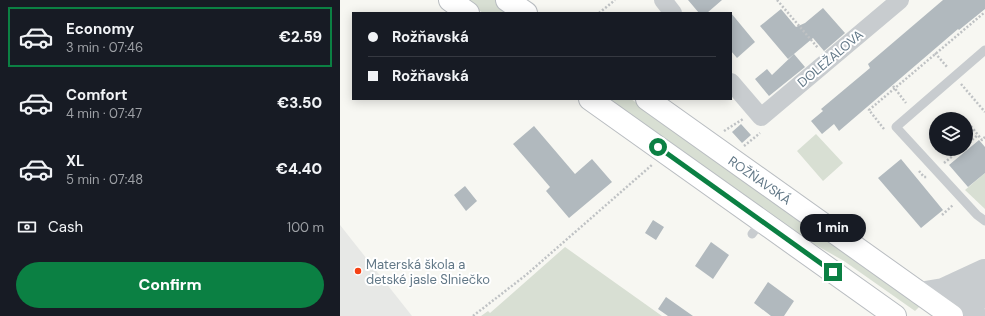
<!DOCTYPE html>
<meta charset="utf-8">
<style>
:root{--surface:#171b24;--page:#20242c;--text:#f1f3f6;--muted:#9ea1a6;--line:#363941;--accent:#0b8043}
body{margin:0;font-family:"DM Sans",sans-serif;background:var(--page);color:var(--text);height:100vh;display:flex;flex-direction:column;font-size:15px;white-space:nowrap}
*{box-sizing:border-box;margin:0}
p{font-size:13px;color:var(--muted)}
.icon{flex:none;width:22px;height:22px;fill:none;stroke:currentColor;stroke-width:2;stroke-linecap:round;stroke-linejoin:round}
.map{position:relative;flex:1;overflow:hidden}
.side{display:flex;flex-direction:column;background:var(--surface);width:340px}
.side>*{flex:none}
.hud{position:absolute;left:12px;top:12px;width:380px;height:88px;border-radius:0px;box-shadow:0 2px 10px #0003;display:grid;align-content:center;height:88px;padding:0 16px;background:var(--surface)}
.buttons{position:absolute;left:589px;top:112px;display:grid;gap:8px}
.buttons a{display:grid;place-items:center;width:44px;height:44px;border-radius:50%;background:var(--surface);box-shadow:0 2px 10px #0003;font-size:20px}
.end{position:absolute;width:18px;height:18px;margin:-9px;border:5px solid #0b8043;background:#fff;box-shadow:0 0 0 2px #fff}
.from{border-radius:50%}
.bubble{position:absolute;height:28px;border-radius:14px;background:var(--surface);box-shadow:0 2px 10px #0003;font-size:13px;font-weight:800;line-height:28px;text-align:center}
.hud b{display:flex;align-items:center;gap:14px;height:38px;font-size:15px}
.hud b+b{border-top:1px solid var(--line)}
.hud i{width:10px;height:10px;background:var(--text)}
ul{padding:7px 0 0;list-style:none}
li{display:flex;align-items:center;gap:12px;height:60px;margin:0 8px 6px;padding:0 8px;border:2px solid transparent;border-radius:0px}
li div{flex:1}
li b{display:block;font-size:15px}
li em{font-style:normal;font-weight:800}
li.on{border-color:var(--accent)}
li>.icon{width:36px;height:36px;stroke-width:1.5}
.pay{display:flex;align-items:center;gap:10px;height:44px;padding:0 16px;font-size:15px}
.pay p{margin-inline-start:auto}
.action{display:flex;gap:8px;margin-top:auto;padding:8px 16px}
.action a{flex:1;height:46px;border-radius:24px;background:var(--accent);color:#fff;font-size:16px;font-weight:800;line-height:46px;text-align:center}
main{display:flex;flex:1;min-height:0}
.map>svg:first-child{display:block}
.built{fill:#e7e8e6}
.green{fill:#d8dfd3}
.building{fill:#b1b9be}
.lines{fill:none;stroke-linecap:round;stroke-linejoin:round}
.primary-casing{stroke:#b9bdc1;stroke-width:24}
.path{stroke:#bfc2c4;stroke-width:2.5;stroke-dasharray:2 2;stroke-linecap:butt}
.service{stroke:#c8cccf;stroke-width:9}
.minor{stroke:#c8cccf;stroke-width:18}
.tertiary{stroke:#c8cccf;stroke-width:22}
.primary{stroke:#fff;stroke-width:22}
.route{stroke:#0b8043;stroke-width:5}
.poi-dot{fill:#f54114;stroke:#fff;stroke-width:1.5}
.labels{text-anchor:middle;stroke-width:4;stroke-linejoin:round;paint-order:stroke}
.street-label{font-size:13px;fill:#627887;stroke:#fff}
.poi-label{font-size:13px;fill:#627887;stroke:#fff;text-anchor:start}
</style>
<main>
<section class="side">
<ul>
<li class="on"><svg class="icon" aria-label="car" viewBox="0 0 24 24"><path d="M5 17H2v-5l4-1 3-4h7l3 4 3 1v5h-3M9 17h6M6 11h13"/><circle cx="7" cy="17" r="2"/><circle cx="17" cy="17" r="2"/></svg><div><b>Economy</b><p>3 min · 07:46</p></div><em>€2.59</em></li>
<li><svg class="icon" aria-label="car" viewBox="0 0 24 24"><path d="M5 17H2v-5l4-1 3-4h7l3 4 3 1v5h-3M9 17h6M6 11h13"/><circle cx="7" cy="17" r="2"/><circle cx="17" cy="17" r="2"/></svg><div><b>Comfort</b><p>4 min · 07:47</p></div><em>€3.50</em></li>
<li><svg class="icon" aria-label="car" viewBox="0 0 24 24"><path d="M5 17H2v-5l4-1 3-4h7l3 4 3 1v5h-3M9 17h6M6 11h13"/><circle cx="7" cy="17" r="2"/><circle cx="17" cy="17" r="2"/></svg><div><b>XL</b><p>5 min · 07:48</p></div><em>€4.40</em></li>
</ul>
<div class="pay"><svg class="icon" aria-label="cash" viewBox="0 0 24 24"><path d="M3 7h18v10H3z"/><circle cx="12" cy="12" r="2"/></svg>Cash<p>100 m</p></div>
<div class="action"><a>Confirm</a></div>
</section>
<div class="map">
<svg width="645" height="316" viewBox="0 0 645 316">
<rect width="100%" height="100%" fill="#f7f7f2"/>
<path class="built" d="M 0,225 L 72,316 L 0,316 Z"/>
<path class="green" d="M 125,0 L 156,0 L 173,13 L 143,13 Z
M 265,99 L 291,99 L 581,305 L 575,311 L 504,261 L 444,227 Z
M 476,134 L 503,163 L 483,181 L 457,151 Z
M 645,173 L 645,209 L 625,190 Z
M 225,247 L 322,316 L 141,316 L 148,311 L 150,313 Z"/>
<path class="building" d="M 348,0 L 382,0 L 367,13 L 359,13 Z
M 603,0 L 645,0 L 645,9 L 619,30 L 618,29 L 499,131 L 494,124 L 482,134 L 471,121 L 483,111 L 481,109 L 530,68 L 528,64 Z
M 483,8 L 505,33 L 484,51 L 473,38 L 448,59 L 420,26 L 441,9 L 456,27 L 465,23 Z
M 391,13 L 415,42 L 397,58 L 391,51 Z
M 454,54 L 465,67 L 429,96 L 415,79 L 427,69 L 432,75 Z
M 401,124 L 411,135 L 402,143 L 392,132 Z
M 194,126 L 235,174 L 252,159 L 272,182 L 229,218 L 206,191 L 210,187 L 173,144 Z
M 639,140 L 645,147 L 645,173 L 628,187 L 609,165 Z
M 561,159 L 603,210 L 581,228 L 538,178 Z
M 125,186 L 137,201 L 126,211 L 114,195 Z
M 313,220 L 324,227 L 316,240 L 305,233 Z
M 371,242 L 389,255 L 373,279 L 355,266 Z
M 428,282 L 454,301 L 444,316 L 431,316 L 414,303 Z
M 326,297 L 353,316 L 328,316 L 318,309 Z"/>
<g class="lines">
<g class="primary-casing">
<path id="primary" d="M 110,0 L 128,13
M 167,0 L 186,13
M 250,99 L 555,316
M 307,99 L 612,316"/>
</g>
<path class="path" d="M 437,0 L 478,48
M 259,13 L 275,0
M 595,53 L 608,68
M 621,84 L 645,112
M 553,86 L 566,103
M 626,120 L 642,140 L 645,137
M 544,129 L 529,110 L 645,12
M 384,131 L 403,119
M 626,145 L 638,135
M 404,146 L 420,133
M 604,163 L 621,149
M 579,171 L 584,177 L 587,177
M 602,215 L 613,205
M 133,316 L 186,275 L 313,164"/>
<path class="service" d="M 645,50 L 556,127 L 637,215 L 645,221
M 412,234 L 422,221"/>
<path class="minor" d="M 323,0 L 333,13
M 391,82 L 421,117 L 560,0"/>
<path class="tertiary" d="M 579,293 L 603,289 L 644,270
M 609,316 L 641,274
M 636,316 L 633,310 L 641,281"/>
<use href="#primary" class="primary"/>
</g>
<g class="lines">
<path class="route" d="M 318,147 L 493,272"/>
</g>
<circle class="poi-dot" cx="18" cy="271" r="4"/>
<g class="labels">
<g class="street-label">
<text transform="translate(490 58) rotate(-40)" y="5">DOLEŽALOVA</text>
<text transform="translate(420 180) rotate(35)" y="5">ROŽŇAVSKÁ</text>
</g>
<g class="poi-label">
<text x="26" y="269">Materská škola a<tspan x="26" dy="15">detské jasle Slniečko</tspan></text>
</g>
</g>
</svg>
<div class="buttons">
<a><svg class="icon" aria-label="layers" viewBox="0 0 24 24"><path d="M12 4l9 5-9 5-9-5zM3 14l9 5 9-5"/></svg></a>
</div>
<i class="end from" style="left:318px;top:147px"></i>
<i class="end" style="left:493px;top:272px"></i>
<div class="bubble" style="left:460px;top:214px;width:66px">1 min</div>
<div class="hud">
<b><i class="from"></i>Rožňavská</b>
<b><i></i>Rožňavská</b>
</div>
</div>
</main>
